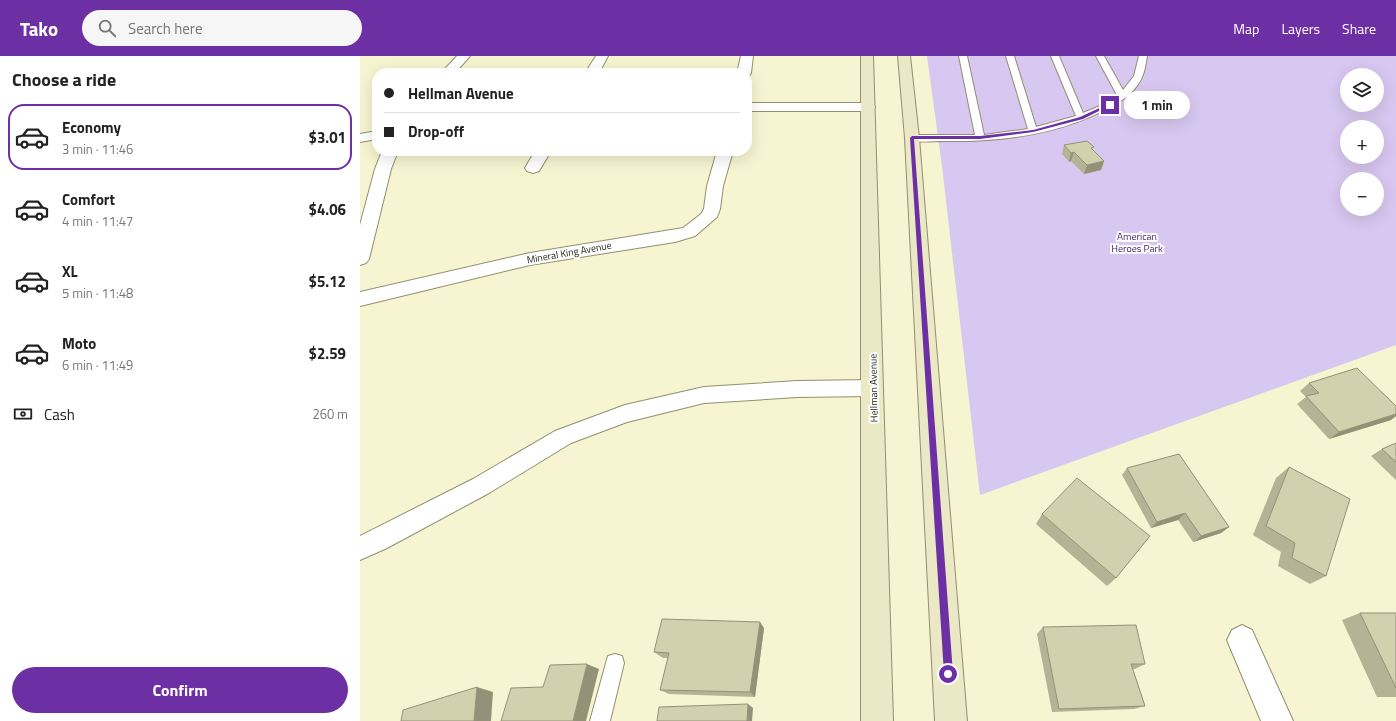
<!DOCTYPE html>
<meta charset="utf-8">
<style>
:root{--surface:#fff;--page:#f6f6f6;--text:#222;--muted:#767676;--line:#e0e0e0;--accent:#6d2fa4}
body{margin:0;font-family:"Titillium Web",sans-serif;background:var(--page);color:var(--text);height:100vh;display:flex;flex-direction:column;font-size:15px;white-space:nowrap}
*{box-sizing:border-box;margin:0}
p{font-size:13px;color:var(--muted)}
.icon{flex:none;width:22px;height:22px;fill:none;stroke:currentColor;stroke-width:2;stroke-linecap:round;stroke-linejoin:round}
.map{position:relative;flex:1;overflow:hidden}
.drawer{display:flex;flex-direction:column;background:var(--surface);width:360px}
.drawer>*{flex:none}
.banner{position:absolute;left:12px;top:12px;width:380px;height:88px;border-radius:16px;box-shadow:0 4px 16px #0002;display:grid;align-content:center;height:88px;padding:0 12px;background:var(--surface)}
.buttons{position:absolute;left:980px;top:12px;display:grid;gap:8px}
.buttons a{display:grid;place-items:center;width:44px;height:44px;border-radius:50%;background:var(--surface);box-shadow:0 4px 16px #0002;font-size:20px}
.end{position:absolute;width:18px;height:18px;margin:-9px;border:5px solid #6d2fa4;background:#fff;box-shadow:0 0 0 2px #fff}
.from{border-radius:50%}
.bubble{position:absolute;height:28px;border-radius:14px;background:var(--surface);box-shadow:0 4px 16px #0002;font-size:13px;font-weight:700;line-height:28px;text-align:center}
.banner b{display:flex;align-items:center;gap:14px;height:38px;font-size:15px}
.banner b+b{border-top:1px solid var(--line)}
.banner i{width:10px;height:10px;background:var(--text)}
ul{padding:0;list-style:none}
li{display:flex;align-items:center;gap:12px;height:66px;margin:0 8px 6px;padding:0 4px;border:2px solid transparent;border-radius:16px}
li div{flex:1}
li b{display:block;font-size:15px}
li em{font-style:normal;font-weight:700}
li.current{border-color:var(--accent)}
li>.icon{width:36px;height:36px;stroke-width:1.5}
h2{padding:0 12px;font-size:18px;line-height:48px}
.pay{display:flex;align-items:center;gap:10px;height:44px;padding:0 12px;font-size:15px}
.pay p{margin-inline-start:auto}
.action{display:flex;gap:8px;margin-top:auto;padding:8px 12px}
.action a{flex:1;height:46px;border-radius:24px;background:var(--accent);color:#fff;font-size:16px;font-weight:700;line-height:46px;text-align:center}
header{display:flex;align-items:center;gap:24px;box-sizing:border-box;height:56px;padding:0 20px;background:var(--accent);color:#fff}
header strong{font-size:19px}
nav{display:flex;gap:22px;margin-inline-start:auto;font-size:14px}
.search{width:280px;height:36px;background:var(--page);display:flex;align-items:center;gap:10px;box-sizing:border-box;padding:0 14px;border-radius:22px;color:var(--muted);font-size:15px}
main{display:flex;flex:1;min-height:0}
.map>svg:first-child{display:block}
.green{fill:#d8c7f0;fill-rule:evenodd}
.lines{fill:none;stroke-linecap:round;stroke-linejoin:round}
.service-casing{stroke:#918f6f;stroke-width:2}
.pedestrian-casing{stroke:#918f6f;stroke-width:2}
.minor-casing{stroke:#918f6f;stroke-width:2}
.secondary-casing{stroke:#918f6f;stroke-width:2}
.service{fill:#fff;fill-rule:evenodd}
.pedestrian{fill:#fff;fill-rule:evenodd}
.minor{fill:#fff;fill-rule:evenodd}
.secondary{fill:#ebe8c5;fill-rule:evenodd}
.wall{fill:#b5b395}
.shaded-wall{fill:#939279}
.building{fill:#d2d0ad;stroke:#939279}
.route{fill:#6d2fa4}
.labels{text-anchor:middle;stroke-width:4;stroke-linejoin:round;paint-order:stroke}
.park-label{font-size:10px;fill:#411a64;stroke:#fff}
.street-label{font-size:10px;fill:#262518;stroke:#fff}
</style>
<header>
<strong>Tako</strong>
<div class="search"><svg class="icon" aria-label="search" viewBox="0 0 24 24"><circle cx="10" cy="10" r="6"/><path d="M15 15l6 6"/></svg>Search here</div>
<nav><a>Map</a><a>Layers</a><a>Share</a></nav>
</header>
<main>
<section class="drawer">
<h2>Choose a ride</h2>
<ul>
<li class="current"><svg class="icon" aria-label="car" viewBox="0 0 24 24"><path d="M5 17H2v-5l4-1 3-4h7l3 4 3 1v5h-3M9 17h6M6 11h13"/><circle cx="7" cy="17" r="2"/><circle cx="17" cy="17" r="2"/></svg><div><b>Economy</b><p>3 min · 11:46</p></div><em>$3.01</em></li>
<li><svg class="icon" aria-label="car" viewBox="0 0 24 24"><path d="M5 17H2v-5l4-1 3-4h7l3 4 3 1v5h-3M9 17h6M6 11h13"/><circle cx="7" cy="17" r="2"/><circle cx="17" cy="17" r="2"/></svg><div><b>Comfort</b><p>4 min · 11:47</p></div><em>$4.06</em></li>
<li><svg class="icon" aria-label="car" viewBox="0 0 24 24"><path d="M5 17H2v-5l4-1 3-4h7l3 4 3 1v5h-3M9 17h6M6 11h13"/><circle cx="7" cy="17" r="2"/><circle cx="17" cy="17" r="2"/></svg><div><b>XL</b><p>5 min · 11:48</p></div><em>$5.12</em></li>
<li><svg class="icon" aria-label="car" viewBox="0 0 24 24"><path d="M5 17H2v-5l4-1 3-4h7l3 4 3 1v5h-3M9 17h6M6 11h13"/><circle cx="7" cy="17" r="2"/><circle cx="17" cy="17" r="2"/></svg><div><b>Moto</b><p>6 min · 11:49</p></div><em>$2.59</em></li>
</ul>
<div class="pay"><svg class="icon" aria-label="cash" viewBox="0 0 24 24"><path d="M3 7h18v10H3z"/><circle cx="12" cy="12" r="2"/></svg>Cash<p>260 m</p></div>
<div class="action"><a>Confirm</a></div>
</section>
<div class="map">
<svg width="1036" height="665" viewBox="0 0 1036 665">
<rect width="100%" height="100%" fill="#f6f4d1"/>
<path class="green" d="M 567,0 L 1036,0 L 1036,289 L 620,439 L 582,110 ZM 987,19 L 1017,19 L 1017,49 L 987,49 ZM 987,71 L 1017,71 L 1017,101 L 987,101 ZM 987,123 L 1017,123 L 1017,153 L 987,153 Z"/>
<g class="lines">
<g class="service-casing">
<path id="service" d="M 599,0 L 607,0 L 624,79 L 668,73 L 646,0 L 654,0 L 676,71 L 716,60 L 691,0 L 699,0 L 723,57 L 740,50 L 757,39 L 736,0 L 744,0 L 763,34 L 774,20 L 779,0 L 787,0 C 786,6 785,15 782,21 C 780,27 771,38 765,42 C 713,77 647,86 585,85 C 573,85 560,87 549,84 L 547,82 L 552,79 L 615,79 Z
M 255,598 L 262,600 L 264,607 L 250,665 L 230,665 L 246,607 L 248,600 Z"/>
</g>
<g class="pedestrian-casing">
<path id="pedestrian" d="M 513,324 L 520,326 L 523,332 L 520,338 L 513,340 L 437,341 L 344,347 L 267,366 L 211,387 L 129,437 L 27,492 L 0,504 L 0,480 L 113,423 L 195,375 L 265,349 L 344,331 L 437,325 Z"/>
</g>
<g class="minor-casing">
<path id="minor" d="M 97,0 L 110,0 L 95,17 L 81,17 Z
M 236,0 L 248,0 L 239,17 L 225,17 Z
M 381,0 L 393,0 L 391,17 L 389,20 L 387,20 L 387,17 L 377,17 Z
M 387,47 L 508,47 L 513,48 L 515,51 L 513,54 L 508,55 L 387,55 Z
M 17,75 L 17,83 L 0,86 L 0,78 Z
M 22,95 L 38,95 L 31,113 L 9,203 L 6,207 L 0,209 L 0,169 L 15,113 Z
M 175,95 L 191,95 L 179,115 L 173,117 L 167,115 L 165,112 Z
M 357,95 L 373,95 L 363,130 L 360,153 L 357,161 L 335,180 L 315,186 L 170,209 L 0,250 L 0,236 L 170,197 L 323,172 L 341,158 L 344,153 L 347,130 Z
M 882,569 L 892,574 L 933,665 L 901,665 L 867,584 L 872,574 Z"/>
</g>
<g class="secondary-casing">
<path id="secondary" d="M 501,0 L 513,0 L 533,665 L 501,665 Z
M 538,0 L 550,0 L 559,82 L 607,665 L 575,665 L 545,82 Z"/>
</g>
<use href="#service" class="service"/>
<use href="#pedestrian" class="pedestrian"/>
<use href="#minor" class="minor"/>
<use href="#secondary" class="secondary"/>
</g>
<path class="wall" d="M 704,89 L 733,94 L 744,105 L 741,114 L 724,118 L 711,105 L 709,106 L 702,98 Z
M 949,327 L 1036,350 L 1036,360 L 1031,364 L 969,383 L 937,348 L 946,341 L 940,335 Z
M 1036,387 L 1036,424 L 1011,400 L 1022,393 Z
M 929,411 L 966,520 L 950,528 L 918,510 L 921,496 L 893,479 L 916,422 Z
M 767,412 L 869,471 L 861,477 L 833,486 L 818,464 L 791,472 L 762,419 Z
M 682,458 L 756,522 L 747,530 L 676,468 Z
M 1000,557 L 1036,557 L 1036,641 L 1017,641 L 982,564 Z
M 683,571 L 785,608 L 775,613 L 773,613 L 785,650 L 774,653 L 692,656 L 677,578 Z
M 404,572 L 395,641 L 309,638 L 300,634 L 308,602 L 303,602 L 294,596 Z"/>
<path class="shaded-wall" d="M 714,96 L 711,105 L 709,106 L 711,97 Z
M 744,105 L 741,114 L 724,118 L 727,109 Z
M 1036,358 L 1036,360 L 1031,364 L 969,383 L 979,376 Z
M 825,457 L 818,464 L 791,472 L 797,466 Z
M 869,471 L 861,477 L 833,486 L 841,480 Z
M 400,566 L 404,572 L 395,641 L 390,636 Z
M 227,608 L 239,613 L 226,665 L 213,665 Z
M 117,631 L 133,636 L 131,665 L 114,665 Z
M 388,648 L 393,652 L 392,665 L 387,665 Z"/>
<path class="building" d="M 727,85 L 734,91 L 731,92 L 744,105 L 727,109 L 714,96 L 711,97 L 704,89 Z
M 997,312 L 1036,350 L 1036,358 L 979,376 L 946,340 L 959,337 L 949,327 Z
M 1036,387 L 1036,406 L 1022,393 Z
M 819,398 L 869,471 L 841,480 L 825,457 L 797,466 L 767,412 Z
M 929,411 L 990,443 L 966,520 L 932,502 L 935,487 L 906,470 Z
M 717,422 L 790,480 L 756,522 L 682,458 Z
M 1000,557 L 1036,557 L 1036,632 Z
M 302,563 L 400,566 L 390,636 L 300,634 L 309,597 L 294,596 Z
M 776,569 L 785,608 L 771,608 L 785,650 L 699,653 L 683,571 Z
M 227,608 L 213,665 L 141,665 L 151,632 L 183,631 L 190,609 Z
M 117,631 L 114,665 L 41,665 L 43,654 Z
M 388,648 L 387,665 L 297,665 L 299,651 Z"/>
<path class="route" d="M 750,47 L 751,49 L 723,63 L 673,76 L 620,83 L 554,83 L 593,618 L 591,621 L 588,622 L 585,621 L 584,618 L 550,82 L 552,80 L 620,80 L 673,74 L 720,61 Z"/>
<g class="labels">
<g class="park-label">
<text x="777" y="184">American<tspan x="777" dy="12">Heroes Park</tspan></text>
</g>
<g class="street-label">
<text transform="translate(209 196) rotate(-10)" y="4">Mineral King Avenue</text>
<text transform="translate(513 332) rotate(-91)" y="4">Hellman Avenue</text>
</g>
</g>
</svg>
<div class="buttons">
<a><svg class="icon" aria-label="layers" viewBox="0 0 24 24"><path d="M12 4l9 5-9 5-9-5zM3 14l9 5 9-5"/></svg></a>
<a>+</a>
<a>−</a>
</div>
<i class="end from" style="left:588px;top:618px"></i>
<i class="end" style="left:750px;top:49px"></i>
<div class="bubble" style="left:764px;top:35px;width:66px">1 min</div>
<div class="banner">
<b><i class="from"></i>Hellman Avenue</b>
<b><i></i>Drop-off</b>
</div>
</div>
</main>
